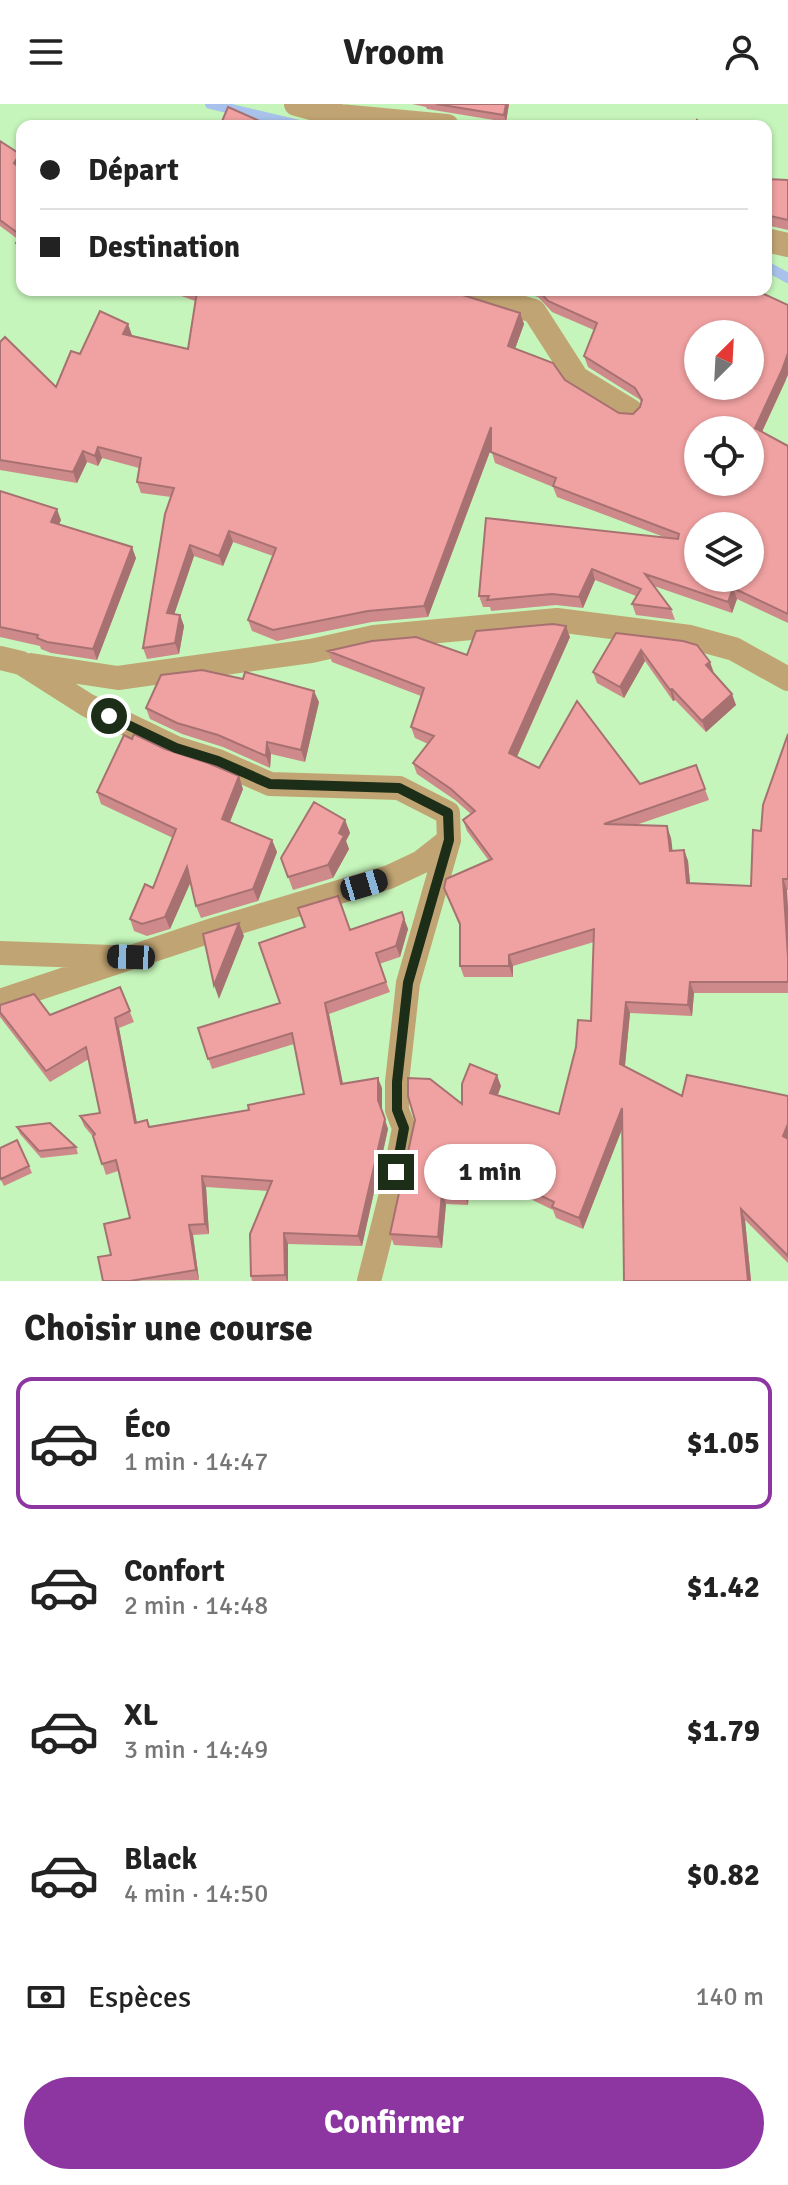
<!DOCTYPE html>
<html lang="fr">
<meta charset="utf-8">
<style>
:root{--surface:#fff;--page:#f2f2f2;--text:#222;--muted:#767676;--line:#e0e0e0;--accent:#8d35a1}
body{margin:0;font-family:Signika,sans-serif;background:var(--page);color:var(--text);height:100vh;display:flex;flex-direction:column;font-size:30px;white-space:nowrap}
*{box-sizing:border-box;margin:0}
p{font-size:26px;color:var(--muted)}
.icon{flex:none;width:44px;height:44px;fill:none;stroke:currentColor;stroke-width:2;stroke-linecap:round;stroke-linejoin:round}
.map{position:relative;height:1177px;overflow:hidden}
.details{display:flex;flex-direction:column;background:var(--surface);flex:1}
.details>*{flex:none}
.top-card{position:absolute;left:16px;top:16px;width:756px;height:176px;border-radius:16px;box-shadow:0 2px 6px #0004;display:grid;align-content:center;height:176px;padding:0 24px;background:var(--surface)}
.needle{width:52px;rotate:24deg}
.tools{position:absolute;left:684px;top:216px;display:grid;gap:16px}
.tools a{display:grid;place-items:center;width:80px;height:80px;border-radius:50%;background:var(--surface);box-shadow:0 2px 6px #0004;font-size:40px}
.end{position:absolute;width:36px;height:36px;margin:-18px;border:10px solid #1c2e18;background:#fff;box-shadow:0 0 0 4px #fff}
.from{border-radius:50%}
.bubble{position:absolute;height:56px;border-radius:28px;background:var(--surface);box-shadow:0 2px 6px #0004;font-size:26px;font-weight:700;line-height:56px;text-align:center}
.car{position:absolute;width:24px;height:48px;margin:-24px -12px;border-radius:10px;box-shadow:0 0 6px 2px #0007;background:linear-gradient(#222 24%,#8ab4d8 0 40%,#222 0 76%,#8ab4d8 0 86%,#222 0)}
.top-card b{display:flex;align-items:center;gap:28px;height:76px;font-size:30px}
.top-card b+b{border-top:2px solid var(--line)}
.top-card i{width:20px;height:20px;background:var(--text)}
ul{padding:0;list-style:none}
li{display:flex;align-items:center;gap:24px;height:132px;margin:0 16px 12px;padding:0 8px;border:4px solid transparent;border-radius:16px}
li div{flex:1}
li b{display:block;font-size:30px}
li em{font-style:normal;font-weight:700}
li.selected{border-color:var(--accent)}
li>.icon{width:72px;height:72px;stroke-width:1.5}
h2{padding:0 24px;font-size:36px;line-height:96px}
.pay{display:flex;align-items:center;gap:20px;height:88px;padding:0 24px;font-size:30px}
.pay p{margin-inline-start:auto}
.primary-button{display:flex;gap:16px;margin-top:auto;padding:16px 24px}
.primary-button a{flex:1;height:92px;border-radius:48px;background:var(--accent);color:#fff;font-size:32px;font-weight:700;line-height:92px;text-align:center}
header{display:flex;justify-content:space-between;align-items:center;height:104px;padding:0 24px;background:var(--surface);font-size:36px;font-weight:700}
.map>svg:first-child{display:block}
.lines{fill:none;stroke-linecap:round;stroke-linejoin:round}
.stream{stroke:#a8c2eb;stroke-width:10}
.street{stroke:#c1a473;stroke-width:24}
.wall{fill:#ce8a8a}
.shaded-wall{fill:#a87171}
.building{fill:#f0a1a1;stroke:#a87171;stroke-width:2;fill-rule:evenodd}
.route{stroke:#1c2e18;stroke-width:10}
</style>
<header><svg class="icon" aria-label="menu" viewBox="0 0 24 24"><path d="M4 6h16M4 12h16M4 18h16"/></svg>Vroom<svg class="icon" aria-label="person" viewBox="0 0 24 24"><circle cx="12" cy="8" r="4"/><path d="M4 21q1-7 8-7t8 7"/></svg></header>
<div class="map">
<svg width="788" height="1177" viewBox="0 0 788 1177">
<rect width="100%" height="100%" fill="#c5f5ba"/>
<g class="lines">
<path class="stream" d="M 210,0 L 304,22
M 766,162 L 788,174"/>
<path class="street" d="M 296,0 L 340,12 L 447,22
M 766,136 L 788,141
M 461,186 L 534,207 L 577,274 L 631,307
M 0,554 L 21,559 L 87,601 L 176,644 L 218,657 L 270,680 L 399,684 L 448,709 L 449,736 L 421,758 L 389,773 L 216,825 L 0,897
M 31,561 L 118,574 L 311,547 L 374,533 L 557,516 L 690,533 L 734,545 L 788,575
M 0,849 L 112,853
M 369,1177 L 391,1090 L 404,1024 L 397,1006 L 397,978 L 408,879 L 449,736"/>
</g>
<path class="wall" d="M 412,0 L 509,0 L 506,18 L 427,5 L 426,3 Z
M 0,37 L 22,56 L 22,60 L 20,64 L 22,66 L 22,151 L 19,148 L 16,139 L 19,136 L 0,122 Z
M 766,75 L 788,76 L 788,126 L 766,121 Z
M 165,186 L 447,186 L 520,209 L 524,220 L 515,245 L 619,309 L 633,310 L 640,303 L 641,298 L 639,295 L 588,263 L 584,252 L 594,226 L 552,208 L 538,193 L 515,186 L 761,186 L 760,189 L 786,276 L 762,328 L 788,342 L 788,519 L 737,495 L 732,509 L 654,482 L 671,505 L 675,516 L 636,511 L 632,500 L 636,492 L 595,476 L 583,504 L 556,501 L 491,507 L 490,503 L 483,503 L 479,492 L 664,433 L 557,393 L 553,383 L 495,359 L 491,345 L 428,513 L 372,518 L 277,537 L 252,527 L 248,516 L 273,452 L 233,438 L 223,462 L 194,452 L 174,510 L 180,511 L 184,522 L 179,550 L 147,555 L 143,544 L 171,393 L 141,389 L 137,378 L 139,364 L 102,354 L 98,362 L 87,358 L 77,379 L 0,366 L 0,238 L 56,283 L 80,250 L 132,231 L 188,245 L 195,197 Z
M 0,387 L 61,416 L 59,420 L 136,454 L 97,556 L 51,549 L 41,545 L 40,542 L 0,533 Z
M 616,529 L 714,569 L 736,601 L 706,628 L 675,596 L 673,597 L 645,557 L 624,594 L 597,579 L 593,568 Z
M 570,533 L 517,653 L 539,664 L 640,680 L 696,661 L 709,696 L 636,721 L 671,734 L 672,747 L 684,746 L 688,757 L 690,779 L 751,782 L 761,727 L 788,630 L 788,786 L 787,786 L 788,889 L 694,889 L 692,912 L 630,909 L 625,962 L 682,992 L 788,992 L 788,1159 L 745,1116 L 751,1177 L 624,1177 L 622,1025 L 583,1125 L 556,1114 L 553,1106 L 470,1066 L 468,1101 L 446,1100 L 442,1144 L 394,1141 L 390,1130 L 462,1000 L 501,982 L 498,991 L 559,1010 L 591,917 L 594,838 L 513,862 L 513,873 L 464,873 L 460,862 L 460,822 L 444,784 L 489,757 L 467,727 L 463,716 L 471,710 L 455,696 L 417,670 L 413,659 L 428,640 L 415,634 L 411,623 L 421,592 L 332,558 L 328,547 L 467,551 Z
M 319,598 L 305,658 L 271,650 L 270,664 L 223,643 L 182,630 L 150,615 L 146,604 Z
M 243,685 L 230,718 L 272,736 L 277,748 L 258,797 L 201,814 L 196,802 L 191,777 L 170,825 L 147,832 L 134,827 L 130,815 L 153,784 L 173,734 L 101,700 L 97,688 Z
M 345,716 L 350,729 L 346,737 L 349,745 L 333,774 L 293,786 L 281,754 Z
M 402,808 L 408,825 L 400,853 L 379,860 L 390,888 L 329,910 L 343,980 L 382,984 L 382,1007 L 388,1025 L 362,1142 L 288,1140 L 288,1177 L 252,1177 L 251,1172 L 268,1087 L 206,1083 L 209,1130 L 193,1131 L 199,1176 L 103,1177 L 111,1151 L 130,1114 L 118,1067 L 106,1071 L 94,1034 L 84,1022 L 80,1012 L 100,1009 L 89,955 L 50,978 L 0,913 L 0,901 L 50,911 L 120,883 L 134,918 L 119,924 L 137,1019 L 149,1023 L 249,1006 L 304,990 L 294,940 L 212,965 L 198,924 L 280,899 L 350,826 Z
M 17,1023 L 76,1043 L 78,1050 L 41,1054 L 20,1030 Z
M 0,1044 L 29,1062 L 32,1069 L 4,1082 L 0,1074 Z"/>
<path class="shaded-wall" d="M 506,0 L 509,0 L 506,18 L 504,11 Z
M 20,50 L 22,60 L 17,68 L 14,59 Z
M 520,209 L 524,220 L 512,253 L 508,242 Z
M 128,220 L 132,231 L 127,241 L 123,230 Z
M 788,249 L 788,271 L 759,334 L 755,324 Z
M 491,323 L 495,334 L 428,513 L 424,502 Z
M 98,343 L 102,354 L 98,362 L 95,352 Z
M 83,347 L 87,358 L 77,379 L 73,368 Z
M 57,405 L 61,416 L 55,429 L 51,418 Z
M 229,427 L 233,438 L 223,462 L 219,452 Z
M 190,441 L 194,452 L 171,520 L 167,509 Z
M 132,443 L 136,454 L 97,556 L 93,545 Z
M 592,465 L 595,476 L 583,504 L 579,493 Z
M 733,484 L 737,495 L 732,509 L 728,498 Z
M 180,511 L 184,522 L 179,550 L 175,539 Z
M 566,522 L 570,533 L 513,661 L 509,649 Z
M 641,546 L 645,557 L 624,594 L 620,583 Z
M 710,558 L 714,569 L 709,572 L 706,561 Z
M 672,585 L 675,596 L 673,597 L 670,586 Z
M 314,587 L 319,598 L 305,658 L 301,646 Z
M 732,590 L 736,601 L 706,628 L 702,617 Z
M 267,638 L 271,650 L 270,664 L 266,652 Z
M 239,672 L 243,685 L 226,727 L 222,715 Z
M 345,716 L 350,729 L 346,737 L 349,745 L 333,774 L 328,761 L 339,729 Z
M 667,722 L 671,734 L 674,758 L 670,747 Z
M 272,736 L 277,748 L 258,797 L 253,785 Z
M 684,746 L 688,757 L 691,790 L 687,779 Z
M 187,763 L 192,775 L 170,825 L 165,813 Z
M 783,775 L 787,786 L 788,803 L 788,853 Z
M 404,815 L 408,825 L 400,853 L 396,842 Z
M 239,819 L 244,832 L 219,895 L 214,881 Z
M 509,851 L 513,862 L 513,873 L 509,862 Z
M 690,878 L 694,889 L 692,912 L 688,901 Z
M 626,898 L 630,909 L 624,971 L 620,960 Z
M 325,899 L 329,910 L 345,990 L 341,980 Z
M 115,914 L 119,924 L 139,1030 L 135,1019 Z
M 497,971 L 501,982 L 494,1000 L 490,989 Z
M 378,974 L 382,984 L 382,1007 L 388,1025 L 362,1142 L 358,1132 L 378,996 Z
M 622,1004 L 626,1015 L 583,1125 L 579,1114 Z
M 788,1020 L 788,1040 L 783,1032 Z
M 466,1055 L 470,1066 L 468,1101 L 464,1090 Z
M 202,1072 L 206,1083 L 209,1130 L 205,1120 Z
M 442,1089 L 446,1100 L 442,1144 L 438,1133 Z
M 741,1105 L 745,1116 L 751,1177 L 748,1177 Z
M 189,1121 L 193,1131 L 199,1176 L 196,1166 Z
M 284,1129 L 288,1140 L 288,1177 L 287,1177 L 285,1171 Z"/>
<path class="building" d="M 436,0 L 506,0 L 504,11 Z
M 228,3 L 271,22 L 220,22 Z
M 697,16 L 706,22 L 696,22 Z
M 0,37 L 20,50 L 14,59 L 22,66 L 22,132 L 0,116 Z
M 766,75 L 788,76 L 788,116 L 766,111 Z
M 22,133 L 22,145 L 16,139 Z
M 191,186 L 447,186 L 520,209 L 508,242 L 553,259 L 565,276 L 619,309 L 633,310 L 640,303 L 642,296 L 635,284 L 584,252 L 597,219 L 548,197 L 538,186 L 755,186 L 788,201 L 788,249 L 782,266 L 755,324 L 788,342 L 788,510 L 733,484 L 728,498 L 645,470 L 671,505 L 632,500 L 641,485 L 592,465 L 579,493 L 552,490 L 487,496 L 489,492 L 479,492 L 486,414 L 678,435 L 679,430 L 553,382 L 556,374 L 491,348 L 491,323 L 424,502 L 368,507 L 273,526 L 248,516 L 276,444 L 229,427 L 219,452 L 190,441 L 167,509 L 180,511 L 175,539 L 143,544 L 165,410 L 174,384 L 137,378 L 141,354 L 98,343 L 95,352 L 83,347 L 73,368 L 0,356 L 0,238 L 5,233 L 56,283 L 71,247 L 80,250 L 100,207 L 128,220 L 123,230 L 188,245 L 197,188 ZM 698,230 L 750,230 L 750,282 L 698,282 ZM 698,326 L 750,326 L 750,378 L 698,378 ZM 698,422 L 750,422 L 750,474 L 698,474 Z
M 0,387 L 57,405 L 51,418 L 132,443 L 93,545 L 47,538 L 37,534 L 38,531 L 0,523 Z
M 553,520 L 566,522 L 509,649 L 539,664 L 577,597 L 640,680 L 696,661 L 705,685 L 604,720 L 667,722 L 670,747 L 684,746 L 687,779 L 751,782 L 753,726 L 761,727 L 763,701 L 788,630 L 788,775 L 783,775 L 788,853 L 788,878 L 690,878 L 688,901 L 626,898 L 620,960 L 682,992 L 687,971 L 788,992 L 788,1020 L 783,1032 L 788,1035 L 788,1152 L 741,1105 L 748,1177 L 624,1177 L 622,1004 L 579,1114 L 552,1103 L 554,1098 L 466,1055 L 464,1090 L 442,1089 L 438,1133 L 390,1130 L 415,1016 L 408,992 L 408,974 L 430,975 L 462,1000 L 462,980 L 470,960 L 497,971 L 490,989 L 559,1010 L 576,943 L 578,916 L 591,917 L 594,825 L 509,851 L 509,862 L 460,862 L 460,820 L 444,784 L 446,775 L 492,755 L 463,716 L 475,707 L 451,685 L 413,659 L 434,632 L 411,623 L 424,584 L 328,547 L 372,537 L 416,533 L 467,551 L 476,527 Z
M 616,529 L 683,537 L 697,541 L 710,558 L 706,561 L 732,590 L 702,617 L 672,585 L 670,586 L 641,546 L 620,583 L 593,568 Z
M 202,566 L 243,575 L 245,568 L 314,587 L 301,646 L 267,638 L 266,652 L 218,631 L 177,619 L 146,604 L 161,571 Z
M 134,630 L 165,645 L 208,659 L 239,672 L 222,715 L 272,736 L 253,785 L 196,802 L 187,763 L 165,813 L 142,820 L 130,815 L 145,780 L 153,784 L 176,725 L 97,688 L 124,631 L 132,635 Z
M 314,698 L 345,716 L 339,729 L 344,732 L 328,761 L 288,773 L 281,754 Z
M 338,792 L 350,826 L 402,808 L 404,815 L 396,842 L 376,849 L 386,878 L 325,899 L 341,980 L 378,974 L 378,996 L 385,1015 L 358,1132 L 284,1129 L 285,1171 L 251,1172 L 250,1130 L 272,1077 L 202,1072 L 205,1120 L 189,1121 L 196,1166 L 130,1177 L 103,1177 L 98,1153 L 111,1151 L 104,1120 L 130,1114 L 116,1056 L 102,1060 L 93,1032 L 95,1030 L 80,1012 L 100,1009 L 86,943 L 46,967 L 0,908 L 0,901 L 34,890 L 50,911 L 120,883 L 130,907 L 115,914 L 135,1019 L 147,1016 L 149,1023 L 249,1006 L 248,1001 L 304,990 L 292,929 L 208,955 L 198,924 L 280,899 L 259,839 L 305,823 L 298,804 Z
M 239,819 L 214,881 L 203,830 Z
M 50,1019 L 76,1043 L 39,1047 L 17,1023 Z
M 17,1036 L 29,1062 L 1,1075 L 0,1072 L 0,1044 Z"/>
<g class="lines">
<path class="route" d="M 109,612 L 176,644 L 218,657 L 270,680 L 399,684 L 448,709 L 449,736 L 408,879 L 397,978 L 397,1006 L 404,1024 L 396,1068"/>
</g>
</svg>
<div class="tools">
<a><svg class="needle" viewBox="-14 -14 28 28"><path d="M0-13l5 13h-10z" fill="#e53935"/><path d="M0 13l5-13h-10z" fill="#767676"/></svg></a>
<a><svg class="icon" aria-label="locate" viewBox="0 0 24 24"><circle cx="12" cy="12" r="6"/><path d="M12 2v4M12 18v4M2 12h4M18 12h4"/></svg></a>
<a><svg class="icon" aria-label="layers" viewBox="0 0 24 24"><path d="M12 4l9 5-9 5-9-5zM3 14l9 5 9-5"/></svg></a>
</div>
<i class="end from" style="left:109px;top:612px"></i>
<i class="end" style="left:396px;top:1068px"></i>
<div class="bubble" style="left:424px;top:1040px;width:132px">1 min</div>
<i class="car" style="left:364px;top:781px;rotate:73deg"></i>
<i class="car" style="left:131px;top:853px;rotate:272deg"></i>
<div class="top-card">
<b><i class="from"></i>Départ</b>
<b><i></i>Destination</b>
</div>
</div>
<section class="details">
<h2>Choisir une course</h2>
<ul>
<li class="selected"><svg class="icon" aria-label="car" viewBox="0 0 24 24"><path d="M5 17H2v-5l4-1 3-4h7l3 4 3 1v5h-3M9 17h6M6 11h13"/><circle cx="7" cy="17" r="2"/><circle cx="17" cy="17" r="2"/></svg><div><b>Éco</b><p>1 min · 14:47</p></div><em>$1.05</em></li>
<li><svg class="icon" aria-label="car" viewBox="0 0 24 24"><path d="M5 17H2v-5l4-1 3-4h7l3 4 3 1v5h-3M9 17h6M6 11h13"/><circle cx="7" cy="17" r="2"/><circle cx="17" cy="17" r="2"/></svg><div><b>Confort</b><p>2 min · 14:48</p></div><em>$1.42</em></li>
<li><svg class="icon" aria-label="car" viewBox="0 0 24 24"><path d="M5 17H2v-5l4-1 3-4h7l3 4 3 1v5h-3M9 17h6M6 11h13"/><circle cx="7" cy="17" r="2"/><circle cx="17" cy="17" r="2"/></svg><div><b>XL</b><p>3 min · 14:49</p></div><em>$1.79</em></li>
<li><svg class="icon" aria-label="car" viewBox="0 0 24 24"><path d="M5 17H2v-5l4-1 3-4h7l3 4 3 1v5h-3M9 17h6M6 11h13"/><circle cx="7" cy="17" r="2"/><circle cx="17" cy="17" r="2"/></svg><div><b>Black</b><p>4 min · 14:50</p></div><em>$0.82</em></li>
</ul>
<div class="pay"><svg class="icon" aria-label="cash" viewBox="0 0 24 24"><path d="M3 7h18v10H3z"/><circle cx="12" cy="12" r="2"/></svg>Espèces<p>140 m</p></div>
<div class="primary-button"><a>Confirmer</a></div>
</section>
